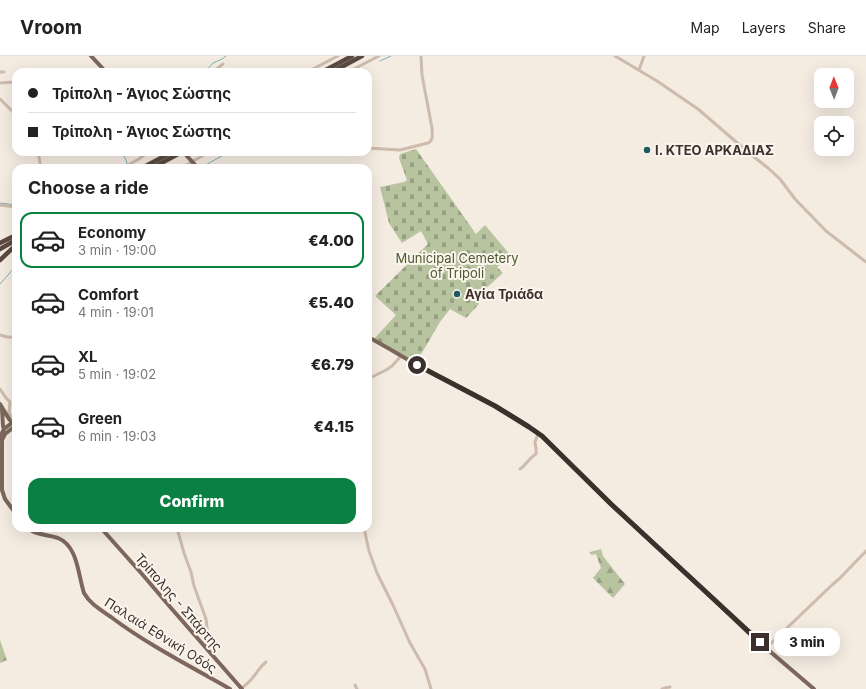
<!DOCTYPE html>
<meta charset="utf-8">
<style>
:root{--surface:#fff;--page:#f2f2f2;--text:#222;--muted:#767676;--line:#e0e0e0;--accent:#0b8043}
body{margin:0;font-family:Inter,sans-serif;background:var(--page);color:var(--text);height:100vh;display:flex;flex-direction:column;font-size:15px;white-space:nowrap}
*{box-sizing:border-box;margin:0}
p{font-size:13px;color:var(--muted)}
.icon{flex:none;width:22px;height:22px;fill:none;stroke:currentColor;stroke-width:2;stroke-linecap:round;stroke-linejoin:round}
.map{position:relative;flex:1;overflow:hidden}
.sheet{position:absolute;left:12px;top:108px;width:360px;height:368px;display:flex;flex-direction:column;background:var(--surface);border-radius:12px;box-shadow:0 4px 16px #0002}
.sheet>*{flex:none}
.top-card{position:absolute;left:12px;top:12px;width:360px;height:88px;border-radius:12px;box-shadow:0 4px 16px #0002;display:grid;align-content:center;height:88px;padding:0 16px;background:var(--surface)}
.needle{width:26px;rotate:359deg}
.fabs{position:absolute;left:814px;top:12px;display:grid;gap:8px}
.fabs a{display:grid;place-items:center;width:40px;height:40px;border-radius:8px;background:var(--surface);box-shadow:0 4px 16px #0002;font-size:20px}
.end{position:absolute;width:18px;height:18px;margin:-9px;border:5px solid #3b302b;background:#fff;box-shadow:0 0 0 2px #fff}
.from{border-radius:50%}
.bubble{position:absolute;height:28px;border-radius:12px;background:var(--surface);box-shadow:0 4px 16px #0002;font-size:13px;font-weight:800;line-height:28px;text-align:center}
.top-card b{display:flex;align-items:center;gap:14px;height:38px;font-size:15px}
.top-card b+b{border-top:1px solid var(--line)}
.top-card i{width:10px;height:10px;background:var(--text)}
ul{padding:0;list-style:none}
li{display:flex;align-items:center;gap:12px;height:56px;margin:0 8px 6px;padding:0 8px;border:2px solid transparent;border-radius:12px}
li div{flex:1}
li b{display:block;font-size:15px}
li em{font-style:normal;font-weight:800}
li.on{border-color:var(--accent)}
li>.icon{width:36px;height:36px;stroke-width:1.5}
h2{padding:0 16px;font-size:18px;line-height:48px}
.cta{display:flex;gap:8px;margin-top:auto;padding:8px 16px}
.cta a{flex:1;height:46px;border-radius:12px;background:var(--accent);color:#fff;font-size:16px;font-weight:800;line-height:46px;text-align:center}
header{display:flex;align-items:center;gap:24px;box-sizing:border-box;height:56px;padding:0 20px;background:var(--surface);border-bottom:1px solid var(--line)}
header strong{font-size:19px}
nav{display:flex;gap:22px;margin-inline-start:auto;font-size:14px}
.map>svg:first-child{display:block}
.forest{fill:url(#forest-firs)}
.cemetery{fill:url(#cemetery-stones)}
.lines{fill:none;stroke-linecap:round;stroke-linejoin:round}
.stream{stroke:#7fb0b2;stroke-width:1}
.minor{stroke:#cdbbac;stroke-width:3}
.major{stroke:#7d675c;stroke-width:4}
.highway{stroke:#5c4a42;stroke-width:4.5}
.route{stroke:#3b302b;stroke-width:5}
.poi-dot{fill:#1f5a5e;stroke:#fbf5ee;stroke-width:1.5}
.labels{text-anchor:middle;stroke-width:4;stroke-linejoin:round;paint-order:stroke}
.poi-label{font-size:13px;font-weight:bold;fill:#3b302b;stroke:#fbf5ee;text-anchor:start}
.park-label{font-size:13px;fill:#4a5a2e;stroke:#fbf5ee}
.street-label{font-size:13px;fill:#3b302b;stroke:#fbf5ee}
</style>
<header>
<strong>Vroom</strong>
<nav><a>Map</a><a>Layers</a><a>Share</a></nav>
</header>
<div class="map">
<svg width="866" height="633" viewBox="0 0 866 633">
<defs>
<pattern id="forest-firs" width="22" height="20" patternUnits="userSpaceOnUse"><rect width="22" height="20" fill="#b8c4a0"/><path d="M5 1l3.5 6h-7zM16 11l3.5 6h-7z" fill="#97a083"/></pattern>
<pattern id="cemetery-stones" width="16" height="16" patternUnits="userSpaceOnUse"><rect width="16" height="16" fill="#b8c4a0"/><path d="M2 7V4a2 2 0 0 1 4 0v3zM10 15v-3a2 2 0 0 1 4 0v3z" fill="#97a083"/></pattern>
</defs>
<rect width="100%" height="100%" fill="#f4ebe1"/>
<path class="forest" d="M 601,493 L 603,500 L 625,528 L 613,542 L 593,522 L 601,512 L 596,498 L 591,499 L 590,496 Z
M 0,584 L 7,604 L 0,607 Z"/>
<path class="cemetery" d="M 416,93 L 476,178 L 485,169 L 511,200 L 497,211 L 503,217 L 474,243 L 479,248 L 466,262 L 450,253 L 440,266 L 416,307 L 373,284 L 396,259 L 375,240 L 428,188 L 421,175 L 402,187 L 389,167 L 380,131 L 404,126 L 407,124 L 399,102 L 400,98 Z"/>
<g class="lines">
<path class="stream" d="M 380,5 L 391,0
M 205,16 L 213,7 L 222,3 L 226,0
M 358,16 L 364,13
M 122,96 L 126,104 L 127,107 L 125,109
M 200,112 L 229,96
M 0,147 L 16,149
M 0,228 L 16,210"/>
<path class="minor" d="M 615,0 L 657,25 L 698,53 L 749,97 L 768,112 L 780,123 L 795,143 L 826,175 L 866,206
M 639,14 L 644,0
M 0,16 L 4,16
M 213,16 L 223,8
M 307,16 L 338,0
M 348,16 L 379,0
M 0,27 L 16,26
M 0,43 L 16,59
M 368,92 L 400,94 L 428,87 C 434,84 432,78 432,72 L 422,19 L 421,0
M 38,96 L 41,112
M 122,112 L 139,103 L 148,96
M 181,112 L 209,96
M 0,149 L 16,151
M 0,279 L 7,281 L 16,281
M 368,323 L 386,314 L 392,310 L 401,300
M 0,333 L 6,342 L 10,346 L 9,356 L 11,361
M 520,413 C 526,409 529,402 536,398 L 536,393 L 535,386 L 538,378
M 177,472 L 184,497 L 191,516 L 194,530 L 206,563 L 208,581 L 206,592
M 364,472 L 369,495 L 377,517 L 393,549 L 410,587 L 425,613 L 431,633
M 766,592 L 832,529 L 840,522 L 866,495
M 355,629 L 357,633
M 241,632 C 253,626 256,614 266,606
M 662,633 L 664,632 L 670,631"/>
<path class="major" d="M 91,0 L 106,16
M 186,99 L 198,112
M 368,281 C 389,292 409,305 430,316 C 468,335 507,354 542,380 L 611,448 L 710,540 L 753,581 L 814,633
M 0,348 L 9,363 L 16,371
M 2,353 L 3,370 L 4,373
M 13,366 L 4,373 L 2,377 L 2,434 L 5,443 L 16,458
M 2,384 L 5,378 L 15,370
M 28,472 C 37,480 47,478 58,482 C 78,490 78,519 84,537 C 90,548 101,554 111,561 C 148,589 190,610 230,633
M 101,472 L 142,518 L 171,552 L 242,633"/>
<path class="highway" d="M 322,16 L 352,0
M 332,16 L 362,0
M 142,112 L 172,96
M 152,112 L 182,96
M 0,187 L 16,179
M 0,193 L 16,184
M 0,204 L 16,189"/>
</g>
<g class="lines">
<path class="route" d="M 417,309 L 495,350 L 529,371 L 542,380 L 611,448 L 760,586"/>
</g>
<g class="poi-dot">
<circle cx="647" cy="94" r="4"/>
<circle cx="457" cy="238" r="4"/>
</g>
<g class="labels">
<g class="poi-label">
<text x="655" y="99">Ι. ΚΤΕΟ ΑΡΚΑΔΙΑΣ</text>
<text x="465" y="243">Αγία Τριάδα</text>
</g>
<g class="park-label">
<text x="457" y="207">Municipal Cemetery<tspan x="457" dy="15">of Tripoli</tspan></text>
</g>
<g class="street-label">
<text transform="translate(179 546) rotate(49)" y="5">Τρίπολης - Σπάρτης</text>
<text transform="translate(161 579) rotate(32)" y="5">Παλαιά Εθνική Οδός</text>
</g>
</g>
</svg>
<div class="fabs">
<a><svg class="needle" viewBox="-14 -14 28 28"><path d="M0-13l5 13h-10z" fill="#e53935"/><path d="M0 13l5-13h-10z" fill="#767676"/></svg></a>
<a><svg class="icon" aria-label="locate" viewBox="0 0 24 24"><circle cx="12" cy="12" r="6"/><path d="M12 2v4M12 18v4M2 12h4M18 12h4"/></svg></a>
</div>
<i class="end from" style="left:417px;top:309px"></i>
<i class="end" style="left:760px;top:586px"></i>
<div class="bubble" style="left:774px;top:572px;width:66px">3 min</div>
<div class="top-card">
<b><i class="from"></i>Τρίπολη - Άγιος Σώστης</b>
<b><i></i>Τρίπολη - Άγιος Σώστης</b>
</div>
<section class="sheet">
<h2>Choose a ride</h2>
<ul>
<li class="on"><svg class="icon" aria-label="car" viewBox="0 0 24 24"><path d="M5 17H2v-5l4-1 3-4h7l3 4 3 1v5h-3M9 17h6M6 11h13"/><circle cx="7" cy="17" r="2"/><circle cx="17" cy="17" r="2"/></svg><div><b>Economy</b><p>3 min · 19:00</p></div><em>€4.00</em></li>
<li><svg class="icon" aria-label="car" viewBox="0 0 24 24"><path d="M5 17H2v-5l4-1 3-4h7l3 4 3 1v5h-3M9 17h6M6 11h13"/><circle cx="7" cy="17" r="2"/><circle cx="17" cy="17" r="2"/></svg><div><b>Comfort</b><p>4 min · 19:01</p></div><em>€5.40</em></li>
<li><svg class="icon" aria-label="car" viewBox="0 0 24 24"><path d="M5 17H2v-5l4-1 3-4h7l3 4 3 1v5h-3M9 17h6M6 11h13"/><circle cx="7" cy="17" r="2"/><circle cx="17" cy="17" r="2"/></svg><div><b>XL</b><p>5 min · 19:02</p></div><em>€6.79</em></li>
<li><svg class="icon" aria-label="car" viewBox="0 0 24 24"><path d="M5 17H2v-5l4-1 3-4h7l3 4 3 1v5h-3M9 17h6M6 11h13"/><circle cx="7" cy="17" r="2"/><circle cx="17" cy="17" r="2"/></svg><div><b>Green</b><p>6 min · 19:03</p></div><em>€4.15</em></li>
</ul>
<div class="cta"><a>Confirm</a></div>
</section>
</div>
